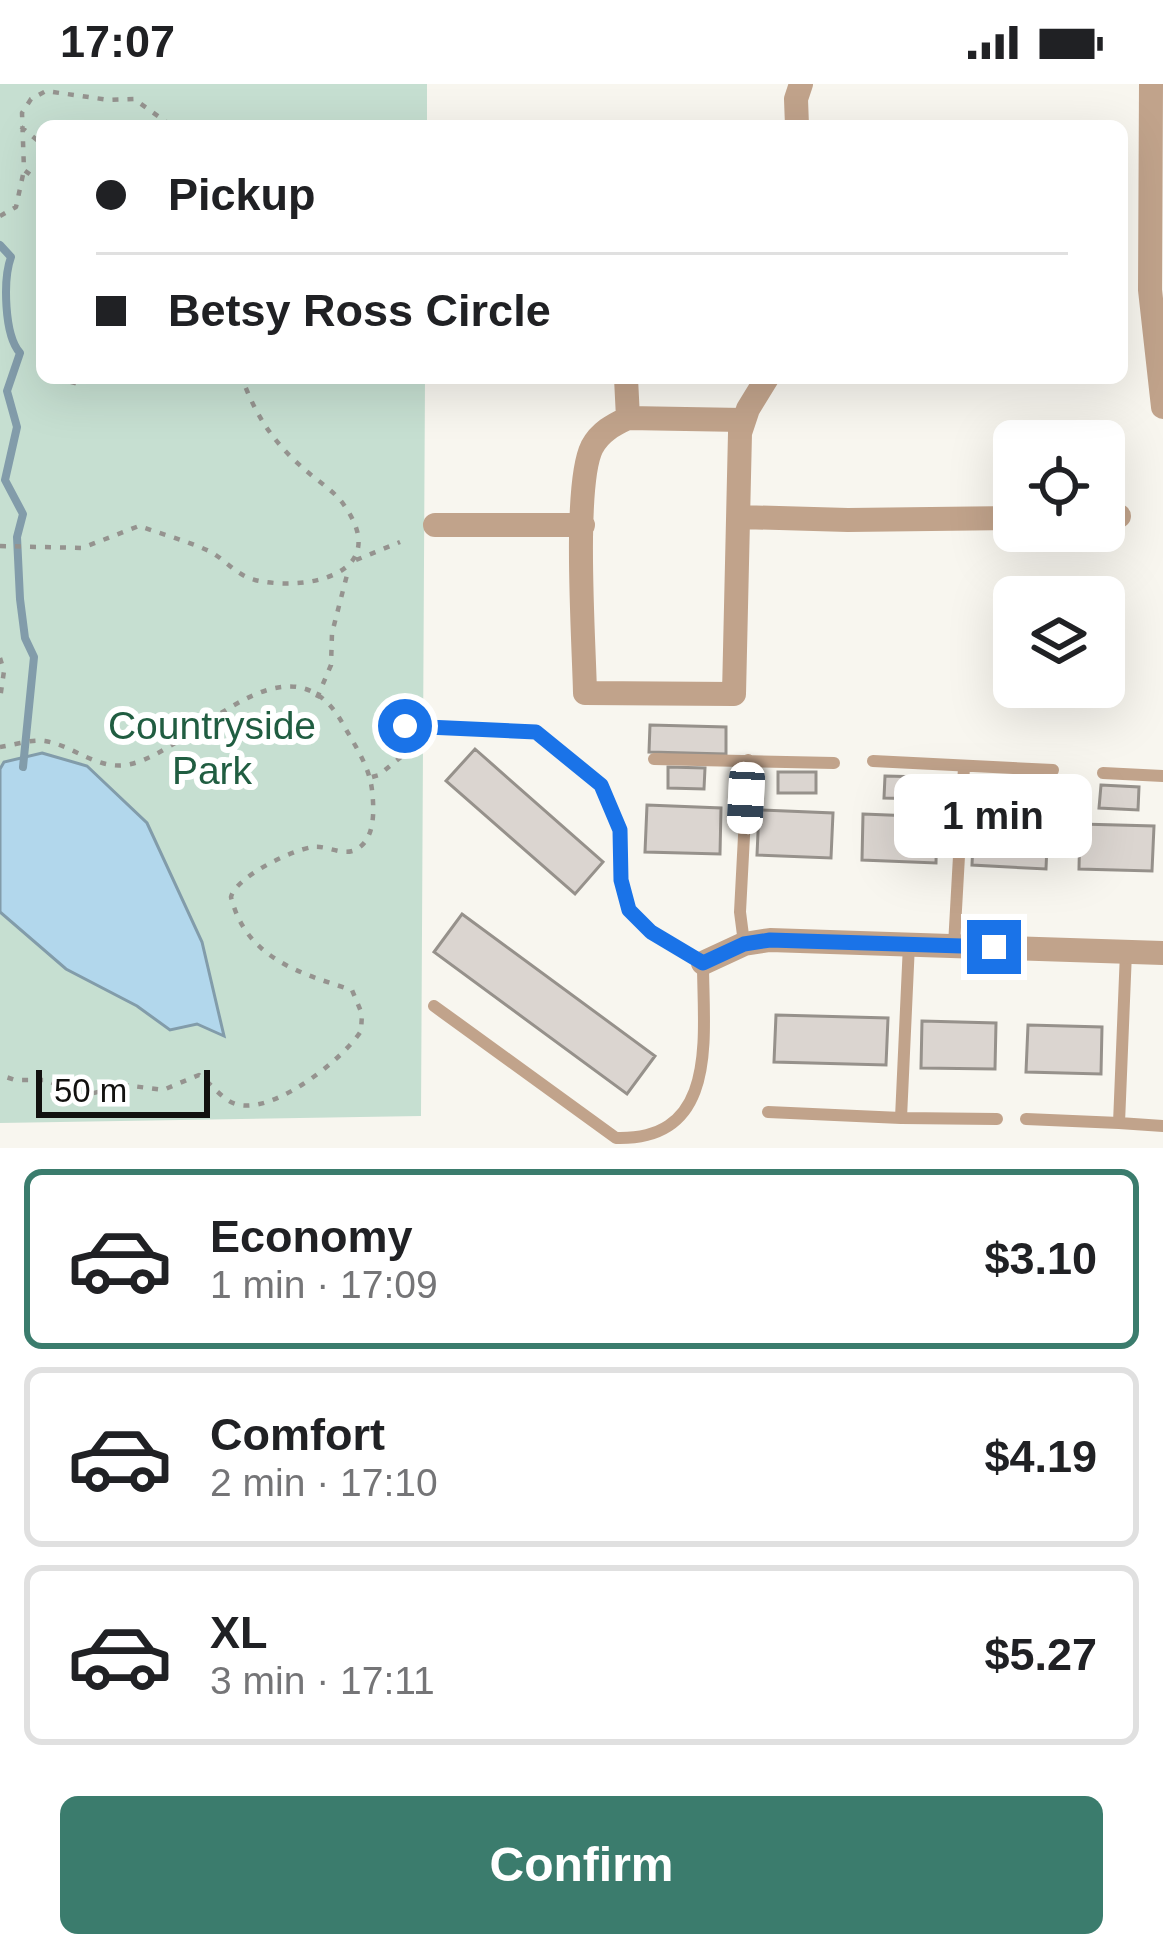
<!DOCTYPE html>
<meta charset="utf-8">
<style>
:root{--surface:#fff;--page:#f2f2f2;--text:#202124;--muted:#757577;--line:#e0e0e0;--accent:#3b7c6d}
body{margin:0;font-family:Arial,sans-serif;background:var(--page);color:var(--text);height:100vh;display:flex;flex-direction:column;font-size:45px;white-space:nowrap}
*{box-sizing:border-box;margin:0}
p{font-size:39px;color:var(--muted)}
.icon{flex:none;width:66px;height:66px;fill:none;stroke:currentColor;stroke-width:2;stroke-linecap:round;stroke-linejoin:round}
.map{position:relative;height:1064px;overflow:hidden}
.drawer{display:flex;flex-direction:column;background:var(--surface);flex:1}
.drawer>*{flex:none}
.hud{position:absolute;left:36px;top:36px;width:1092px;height:264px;border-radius:18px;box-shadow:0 12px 48px #0002;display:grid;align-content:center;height:264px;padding:0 60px;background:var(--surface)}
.fabs{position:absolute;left:993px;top:336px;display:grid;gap:24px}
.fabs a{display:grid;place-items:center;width:132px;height:132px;border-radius:18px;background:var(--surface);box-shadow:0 12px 48px #0002;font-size:60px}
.scale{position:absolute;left:36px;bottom:30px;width:174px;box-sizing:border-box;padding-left:12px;border:6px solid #12110f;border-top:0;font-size:33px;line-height:42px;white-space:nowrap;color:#12110f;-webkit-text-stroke:9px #fff;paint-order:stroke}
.end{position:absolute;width:54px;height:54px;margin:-27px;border:15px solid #1a73e8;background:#fff;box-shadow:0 0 0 6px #fff}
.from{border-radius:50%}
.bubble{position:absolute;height:84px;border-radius:18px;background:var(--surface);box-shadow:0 12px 48px #0002;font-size:39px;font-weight:700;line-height:84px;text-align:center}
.car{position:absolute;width:36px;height:72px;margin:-36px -18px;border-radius:15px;box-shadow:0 0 9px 3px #0007;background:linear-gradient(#fff 24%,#345 0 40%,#fff 0 76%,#345 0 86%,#fff 0)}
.hud b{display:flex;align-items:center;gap:42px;height:114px;font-size:45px}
.hud b+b{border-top:3px solid var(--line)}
.hud i{width:30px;height:30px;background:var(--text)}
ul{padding:21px 0 0;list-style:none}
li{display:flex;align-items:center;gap:36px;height:180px;margin:0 24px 18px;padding:0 36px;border:6px solid var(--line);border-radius:18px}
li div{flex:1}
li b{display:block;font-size:45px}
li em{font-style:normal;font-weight:700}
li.current{border-color:var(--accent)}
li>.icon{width:108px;height:108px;stroke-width:1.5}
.cta{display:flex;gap:24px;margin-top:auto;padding:24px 60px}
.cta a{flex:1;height:138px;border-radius:18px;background:var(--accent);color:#fff;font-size:48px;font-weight:700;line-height:138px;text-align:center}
.status{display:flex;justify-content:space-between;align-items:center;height:84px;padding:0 60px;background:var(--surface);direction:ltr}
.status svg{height:33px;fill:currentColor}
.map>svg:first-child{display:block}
.green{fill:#c6dfd1}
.water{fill:#b2d7ec;stroke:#829caa;stroke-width:3}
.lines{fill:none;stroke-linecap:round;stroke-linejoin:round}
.stream{stroke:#829caa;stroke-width:8}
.building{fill:#dbd5d0;stroke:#96918b;stroke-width:3}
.path{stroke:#95938f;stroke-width:4.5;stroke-dasharray:6 9;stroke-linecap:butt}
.service{stroke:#c1a38b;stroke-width:12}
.minor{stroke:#c1a38b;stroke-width:24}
.route{stroke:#1a73e8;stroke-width:15}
.labels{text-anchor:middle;stroke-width:12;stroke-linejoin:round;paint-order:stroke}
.park-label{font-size:39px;fill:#205d41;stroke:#fff}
</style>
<div class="status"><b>17:07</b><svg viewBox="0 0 49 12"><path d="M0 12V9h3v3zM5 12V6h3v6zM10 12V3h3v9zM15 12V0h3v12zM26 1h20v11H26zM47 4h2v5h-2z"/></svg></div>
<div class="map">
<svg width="1163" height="1064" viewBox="0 0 1163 1064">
<rect width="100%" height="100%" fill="#f8f6ef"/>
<path class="green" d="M 0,0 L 427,0 L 427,42 L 42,42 L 42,294 L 425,294 L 421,1032 L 0,1039 Z"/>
<path class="water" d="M 42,669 L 87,682 L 147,739 L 202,858 L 224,952 L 197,940 L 170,946 L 137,922 L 66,885 L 0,828 L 0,685 L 4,678 Z"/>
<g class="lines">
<path class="stream" d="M 0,161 L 11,173 C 3,195 4,251 20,269 L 7,307 L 17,343 L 5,396 L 23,430 L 17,453 L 20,515 L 25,554 L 34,573 L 23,683"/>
</g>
<path class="building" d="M 650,641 L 726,643 L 726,670 L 649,668 Z
M 475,665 L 603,778 L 575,810 L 446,697 Z
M 668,683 L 705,684 L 704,705 L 668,704 Z
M 778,688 L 816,688 L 816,709 L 778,709 Z
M 885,692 L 923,693 L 922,715 L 884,714 Z
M 992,696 L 1032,698 L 1031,721 L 990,718 Z
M 1101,701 L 1139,703 L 1138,726 L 1099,724 Z
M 647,721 L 721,724 L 720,770 L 645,768 Z
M 759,726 L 833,729 L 831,774 L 757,771 Z
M 863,730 L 937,733 L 936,779 L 862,776 Z
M 974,735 L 1048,738 L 1046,785 L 972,781 Z
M 1080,740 L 1154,742 L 1152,787 L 1079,785 Z
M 462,830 L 655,972 L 627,1010 L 434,868 Z
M 776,931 L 888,934 L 886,981 L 774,978 Z
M 922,937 L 996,939 L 995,985 L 921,984 Z
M 1028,941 L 1102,943 L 1101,990 L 1026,988 Z"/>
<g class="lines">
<path class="path" d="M 266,42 L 275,37 L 294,42
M 21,43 L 42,60
M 42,99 L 24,86 L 22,29 L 31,15 L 46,7 L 109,16 L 134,15 L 172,42
M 0,132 L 16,123 L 24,86
M 42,262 L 42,265
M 55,294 L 75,299 L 97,294
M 0,462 L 82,464 L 139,442 C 162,450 187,457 209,467 C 225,475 237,492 255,496 C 307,508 393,490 344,421 C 336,409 321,399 310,390 C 276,362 257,335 242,294
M 356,476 L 400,458
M 0,574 L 4,587 L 0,615
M 317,614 L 331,581 L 332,549 L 348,487
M 0,663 C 14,661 31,655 45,657 C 75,662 99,688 131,680 C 195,665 288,542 343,640 C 355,662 369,681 372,706 C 374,724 376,754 357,765 C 344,773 327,761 313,763 C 291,766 236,793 231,813 C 246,874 299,889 352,906 L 362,930 L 361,947 C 343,976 264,1039 229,1017 C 218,1010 209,998 199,991 L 163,1006 L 125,1001 L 82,1012 L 46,996 L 15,996 L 0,991
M 372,693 L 379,691 L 401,673"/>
<path class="service" d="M 405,642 L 536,648 L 601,701 L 620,746 L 621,796 L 629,826 L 651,848 L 703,879 C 703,952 720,1057 616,1054 L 434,922
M 654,675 L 834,679
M 873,677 L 1053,686
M 1103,689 L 1163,692
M 744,859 L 740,828 L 748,676
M 954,861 L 964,683
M 768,1028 L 901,1034 L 909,860
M 901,1034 L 997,1035
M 1026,1035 L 1119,1039 L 1126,868
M 1119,1039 L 1163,1042"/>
<path class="minor" d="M 1151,0 L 1150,206 L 1163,323
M 797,42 L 796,15 L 801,0
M 626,294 L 628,334
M 743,336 L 628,334 C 613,341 600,348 592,363 C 573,401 584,558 585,609 L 734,610 L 740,349 L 748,325 L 767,294
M 1104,432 L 1119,432
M 740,433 L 848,436 L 1014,434
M 435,441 L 583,441
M 703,879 L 744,860 L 770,856 L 1163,869"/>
</g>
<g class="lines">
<path class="route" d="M 405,642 L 536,648 L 601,701 L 620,746 L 621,796 L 629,826 L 651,848 L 703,879 L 744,860 L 770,856 L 994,863"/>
</g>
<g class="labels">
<g class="park-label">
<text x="212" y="655">Countryside<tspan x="212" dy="45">Park</tspan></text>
</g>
</g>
</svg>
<div class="fabs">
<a><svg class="icon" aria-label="locate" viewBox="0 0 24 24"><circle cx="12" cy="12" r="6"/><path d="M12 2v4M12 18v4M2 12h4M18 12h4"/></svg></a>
<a><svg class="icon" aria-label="layers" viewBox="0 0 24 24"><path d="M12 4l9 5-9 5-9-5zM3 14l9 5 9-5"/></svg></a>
</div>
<div class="scale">50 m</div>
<i class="end from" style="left:405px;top:642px"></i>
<i class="end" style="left:994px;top:863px"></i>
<div class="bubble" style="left:894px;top:690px;width:198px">1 min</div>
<i class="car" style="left:746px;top:714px;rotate:183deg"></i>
<div class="hud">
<b><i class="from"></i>Pickup</b>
<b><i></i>Betsy Ross Circle</b>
</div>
</div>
<section class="drawer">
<ul>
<li class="current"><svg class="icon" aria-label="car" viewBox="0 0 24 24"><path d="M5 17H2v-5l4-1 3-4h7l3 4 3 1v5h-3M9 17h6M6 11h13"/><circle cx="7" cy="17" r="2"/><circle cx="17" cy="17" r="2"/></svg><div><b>Economy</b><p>1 min · 17:09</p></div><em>$3.10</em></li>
<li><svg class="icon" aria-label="car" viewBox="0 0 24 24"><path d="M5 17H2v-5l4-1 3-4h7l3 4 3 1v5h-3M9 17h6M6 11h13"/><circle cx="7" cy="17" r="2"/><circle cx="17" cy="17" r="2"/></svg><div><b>Comfort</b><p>2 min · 17:10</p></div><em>$4.19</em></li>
<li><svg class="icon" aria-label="car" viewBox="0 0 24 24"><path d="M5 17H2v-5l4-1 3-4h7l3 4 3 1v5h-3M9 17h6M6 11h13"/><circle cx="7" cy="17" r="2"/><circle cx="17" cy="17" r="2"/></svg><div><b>XL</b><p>3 min · 17:11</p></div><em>$5.27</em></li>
</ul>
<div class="cta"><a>Confirm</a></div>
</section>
